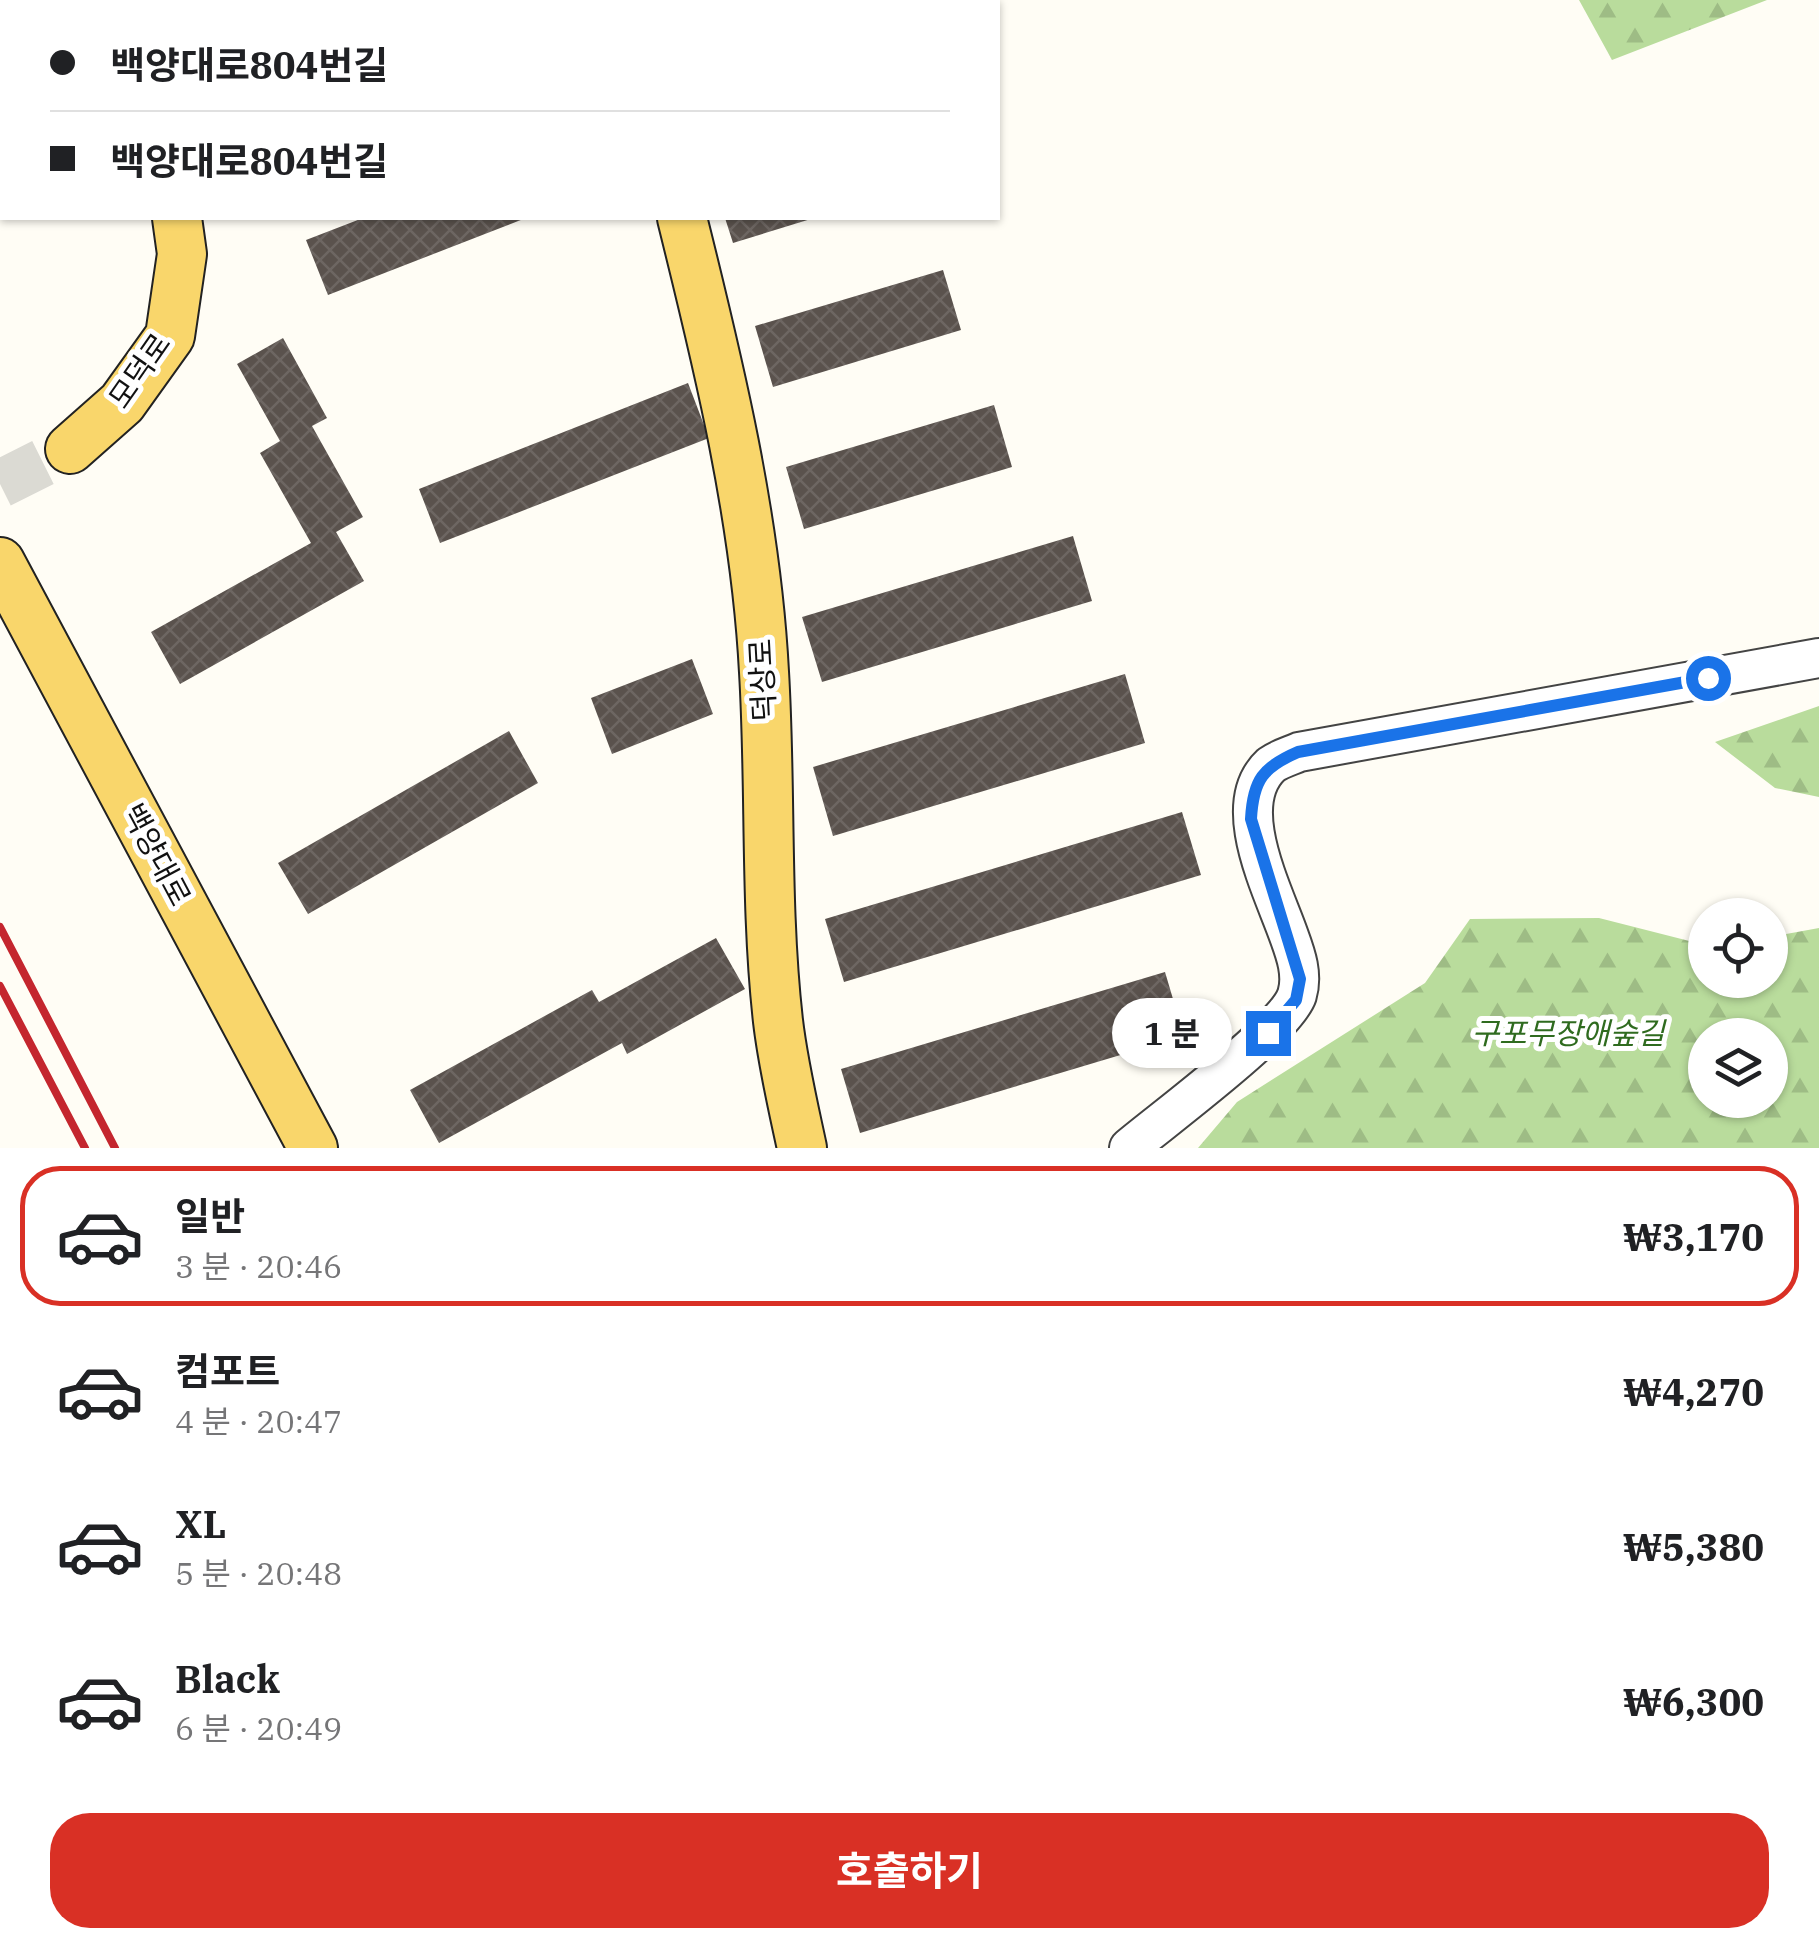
<!DOCTYPE html>
<html lang="ko">
<meta charset="utf-8">
<style>
:root{--surface:#fff;--page:#f6f6f6;--text:#202124;--muted:#757577;--line:#e0e0e0;--accent:#d93025}
body{margin:0;font-family:"IBM Plex Serif","Noto Sans KR",serif;background:var(--page);color:var(--text);height:100vh;display:flex;flex-direction:column;font-size:38px;white-space:nowrap}
*{box-sizing:border-box;margin:0}
p{font-size:32px;color:var(--muted)}
.icon{flex:none;width:55px;height:55px;fill:none;stroke:currentColor;stroke-width:2;stroke-linecap:round;stroke-linejoin:round}
.map{position:relative;height:1148px;overflow:hidden}
.side{display:flex;flex-direction:column;background:var(--surface);flex:1}
.side>*{flex:none}
.guide{position:absolute;left:0px;top:0px;width:1000px;height:220px;box-shadow:0 2px 8px #0004;display:grid;align-content:center;height:220px;padding:0 50px;background:var(--surface)}
.controls{position:absolute;left:1688px;top:898px;display:grid;gap:20px}
.controls a{display:grid;place-items:center;width:100px;height:100px;border-radius:50%;background:var(--surface);box-shadow:0 2px 8px #0004;font-size:50px}
.end{position:absolute;width:45px;height:45px;margin:-22px;border:12px solid #1a73e8;background:#fff;box-shadow:0 0 0 5px #fff}
.from{border-radius:50%}
.bubble{position:absolute;height:70px;border-radius:35px;background:var(--surface);box-shadow:0 2px 8px #0004;font-size:32px;font-weight:700;line-height:70px;text-align:center}
.guide b{display:flex;align-items:center;gap:35px;height:95px;font-size:38px}
.guide b+b{border-top:2px solid var(--line)}
.guide i{width:25px;height:25px;background:var(--text)}
ul{padding:18px 0 0;list-style:none}
li{display:flex;align-items:center;gap:30px;height:140px;margin:0 20px 15px;padding:0 30px;border:5px solid transparent;border-radius:40px}
li div{flex:1}
li b{display:block;font-size:38px}
li em{font-style:normal;font-weight:700}
li.current{border-color:var(--accent)}
li>.icon{width:90px;height:90px;stroke-width:1.5}
.primary-button{display:flex;gap:20px;margin-top:auto;padding:20px 50px}
.primary-button a{flex:1;height:115px;border-radius:40px;background:var(--accent);color:#fff;font-size:40px;font-weight:700;line-height:115px;text-align:center}
.map>svg:first-child{display:block}
.forest{fill:url(#forest-firs);fill-rule:evenodd}
.building{fill:url(#building-cross-hatch)}
.lines{fill:none;stroke-linecap:round;stroke-linejoin:round}
.major-tunnel{stroke:#dbdad3;stroke-width:48;stroke-dasharray:48 24;stroke-linecap:butt}
.minor-casing{stroke:#444;stroke-width:42}
.major-casing{stroke:#222;stroke-width:52}
.minor{stroke:#fff;stroke-width:38}
.major{stroke:#f9d66b;stroke-width:48}
.rail{stroke:#c4262e;stroke-width:8}
.route{stroke:#1a73e8;stroke-width:12}
.labels{text-anchor:middle;stroke-width:10;stroke-linejoin:round;paint-order:stroke}
.street-label{font-size:30px;fill:#111;stroke:#fff}
.park-label{font-size:30px;font-style:italic;fill:#2f6b1f;stroke:#fff}
</style>
<div class="map">
<svg width="1819" height="1148" viewBox="0 0 1819 1148">
<defs>
<pattern id="forest-firs" width="22" height="20" patternUnits="userSpaceOnUse" patternTransform="scale(2.5)"><rect width="22" height="20" fill="#b9dc9c"/><path d="M5 1l3.5 6h-7zM16 11l3.5 6h-7z" fill="#9ebc85"/></pattern>
<pattern id="building-cross-hatch" width="8" height="8" patternUnits="userSpaceOnUse" patternTransform="scale(2.5)"><rect width="8" height="8" fill="#5a524d"/><path d="M0 0l8 8M0 8l8-8" fill="none" stroke="#6d6662"/></pattern>
</defs>
<rect width="100%" height="100%" fill="#fffdf5"/>
<path class="forest" d="M 1579,0 L 1767,0 L 1612,60 Z
M 1819,706 L 1819,797 L 1775,788 L 1715,742 Z
M 1599,918 L 1705,945 L 1705,980 L 1770,980 L 1770,937 L 1819,928 L 1819,1148 L 1198,1148 L 1237,1102 L 1425,983 L 1470,919 ZM 1770,1035 L 1770,1100 L 1705,1100 L 1705,1035 Z"/>
<path class="building" d="M 363,218 L 526,218 L 328,295 L 306,240 Z
M 725,218 L 814,218 L 733,243 Z
M 943,270 L 961,330 L 773,387 L 755,326 Z
M 283,338 L 327,418 L 312,426 L 363,517 L 336,532 L 364,581 L 180,684 L 151,632 L 311,543 L 260,453 L 280,441 L 237,364 Z
M 688,383 L 709,438 L 440,543 L 419,489 Z
M 994,405 L 1012,467 L 804,529 L 786,467 Z
M 1073,536 L 1092,601 L 822,682 L 802,617 Z
M 692,659 L 713,714 L 612,754 L 591,698 Z
M 1125,674 L 1145,743 L 833,836 L 813,767 Z
M 509,731 L 538,783 L 308,914 L 278,863 Z
M 1182,812 L 1201,875 L 844,982 L 825,919 Z
M 716,938 L 745,989 L 627,1054 L 622,1043 L 439,1143 L 410,1090 L 592,990 L 599,1002 Z
M 1165,972 L 1184,1036 L 860,1133 L 841,1069 Z"/>
<g class="lines">
<path class="major-tunnel" d="M 0,484 L 70,449"/>
<g class="minor-casing">
<path id="minor" d="M 1129,1148 C 1162,1120 1286,1029 1297,995 C 1303,975 1296,955 1289,936 C 1273,890 1228,805 1271,765 C 1279,759 1290,756 1299,752 L 1819,658"/>
</g>
<g class="major-casing">
<path id="major" d="M 627,0 L 627,2
M 0,7 L 2,7
M 682,218 C 719,366 756,519 764,672 C 771,788 765,906 778,1021 C 783,1064 793,1106 802,1148
M 70,449 L 122,403 L 170,336 L 182,254 L 177,218
M 0,562 L 313,1148"/>
</g>
<use href="#minor" class="minor"/>
<use href="#major" class="major"/>
<path class="rail" d="M 0,927 L 115,1148
M 0,986 L 85,1148"/>
</g>
<g class="lines">
<path class="route" d="M 1268,1033 L 1296,1000 L 1300,979 L 1251,819 C 1253,780 1263,767 1298,752 L 1708,678"/>
</g>
<g class="labels">
<g class="street-label">
<text transform="translate(140 371) rotate(-55)" y="10">모덕로</text>
<text transform="translate(763 680) rotate(-93)" y="10">덕상로</text>
<text transform="translate(156 855) rotate(62)" y="10">백양대로</text>
</g>
<g class="park-label">
<text x="1568" y="1044">구포무장애숲길</text>
</g>
</g>
</svg>
<div class="controls">
<a><svg class="icon" aria-label="locate" viewBox="0 0 24 24"><circle cx="12" cy="12" r="6"/><path d="M12 2v4M12 18v4M2 12h4M18 12h4"/></svg></a>
<a><svg class="icon" aria-label="layers" viewBox="0 0 24 24"><path d="M12 4l9 5-9 5-9-5zM3 14l9 5 9-5"/></svg></a>
</div>
<i class="end from" style="left:1708px;top:678px"></i>
<i class="end" style="left:1268px;top:1033px"></i>
<div class="bubble" style="left:1112px;top:998px;width:120px">1 분</div>
<div class="guide">
<b><i class="from"></i>백양대로804번길</b>
<b><i></i>백양대로804번길</b>
</div>
</div>
<section class="side">
<ul>
<li class="current"><svg class="icon" aria-label="car" viewBox="0 0 24 24"><path d="M5 17H2v-5l4-1 3-4h7l3 4 3 1v5h-3M9 17h6M6 11h13"/><circle cx="7" cy="17" r="2"/><circle cx="17" cy="17" r="2"/></svg><div><b>일반</b><p>3 분 · 20:46</p></div><em>₩3,170</em></li>
<li><svg class="icon" aria-label="car" viewBox="0 0 24 24"><path d="M5 17H2v-5l4-1 3-4h7l3 4 3 1v5h-3M9 17h6M6 11h13"/><circle cx="7" cy="17" r="2"/><circle cx="17" cy="17" r="2"/></svg><div><b>컴포트</b><p>4 분 · 20:47</p></div><em>₩4,270</em></li>
<li><svg class="icon" aria-label="car" viewBox="0 0 24 24"><path d="M5 17H2v-5l4-1 3-4h7l3 4 3 1v5h-3M9 17h6M6 11h13"/><circle cx="7" cy="17" r="2"/><circle cx="17" cy="17" r="2"/></svg><div><b>XL</b><p>5 분 · 20:48</p></div><em>₩5,380</em></li>
<li><svg class="icon" aria-label="car" viewBox="0 0 24 24"><path d="M5 17H2v-5l4-1 3-4h7l3 4 3 1v5h-3M9 17h6M6 11h13"/><circle cx="7" cy="17" r="2"/><circle cx="17" cy="17" r="2"/></svg><div><b>Black</b><p>6 분 · 20:49</p></div><em>₩6,300</em></li>
</ul>
<div class="primary-button"><a>호출하기</a></div>
</section>
